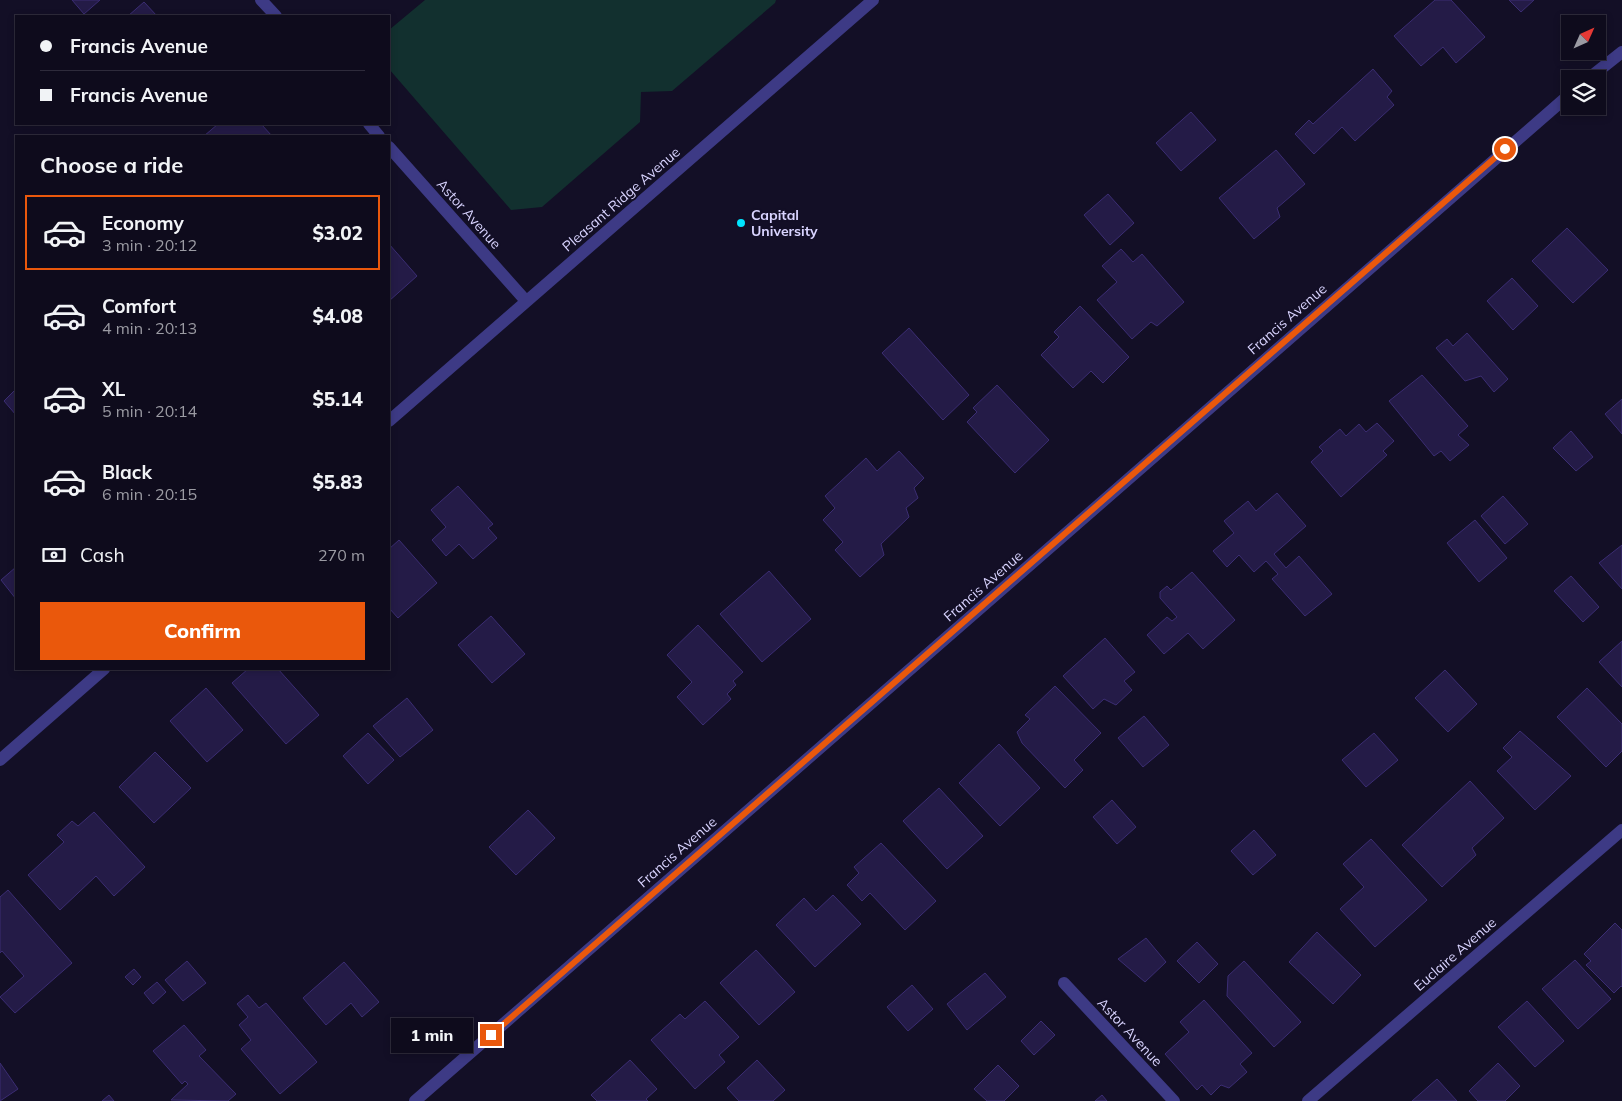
<!DOCTYPE html>
<meta charset="utf-8">
<style>
:root{--surface:#0e0b1c;--page:#171425;--text:#f1f3f6;--muted:#9b9ba3;--line:#2e2b3b;--accent:#ea580c}
body{margin:0;font-family:Mulish,sans-serif;background:var(--page);color:var(--text);height:100vh;display:flex;flex-direction:column;font-size:19px;white-space:nowrap}
*{box-sizing:border-box;margin:0}
p{font-size:16px;color:var(--muted)}
.icon{flex:none;width:28px;height:28px;fill:none;stroke:currentColor;stroke-width:2;stroke-linecap:round;stroke-linejoin:round}
.map{position:relative;flex:1;overflow:hidden}
.panel{position:absolute;left:15px;top:135px;width:375px;height:535px;display:flex;flex-direction:column;background:var(--surface);border-radius:0px;box-shadow:0 2px 8px #0003,0 0 0 1px var(--line)}
.panel>*{flex:none}
.hud{position:absolute;left:15px;top:15px;width:375px;height:110px;border-radius:0px;box-shadow:0 2px 8px #0003,0 0 0 1px var(--line);display:grid;align-content:center;height:110px;padding:0 25px;background:var(--surface)}
.needle{width:32px;rotate:45deg}
.tools{position:absolute;left:1561px;top:15px;display:grid;gap:10px}
.tools a{display:grid;place-items:center;width:45px;height:45px;border-radius:0px;background:var(--surface);box-shadow:0 2px 8px #0003,0 0 0 1px var(--line);font-size:25px}
.end{position:absolute;width:22px;height:22px;margin:-11px;border:6px solid #ea580c;background:#fff;box-shadow:0 0 0 2px #fff}
.from{border-radius:50%}
.bubble{position:absolute;height:35px;border-radius:0px;background:var(--surface);box-shadow:0 2px 8px #0003,0 0 0 1px var(--line);font-size:16px;font-weight:800;line-height:35px;text-align:center}
.hud b{display:flex;align-items:center;gap:18px;height:48px;font-size:19px}
.hud b+b{border-top:1px solid var(--line)}
.hud i{width:12px;height:12px;background:var(--text)}
ul{padding:0;list-style:none}
li{display:flex;align-items:center;gap:15px;height:75px;margin:0 10px 8px;padding:0 15px;border:2px solid transparent;border-radius:0px}
li div{flex:1}
li b{display:block;font-size:19px}
li em{font-style:normal;font-weight:800}
li.active{border-color:var(--accent)}
li>.icon{width:45px;height:45px;stroke-width:1.5}
h2{padding:0 25px;font-size:22px;line-height:60px}
.pay{display:flex;align-items:center;gap:12px;height:55px;padding:0 25px;font-size:19px}
.pay p{margin-inline-start:auto}
.primary-button{display:flex;gap:10px;margin-top:auto;padding:10px 25px}
.primary-button a{flex:1;height:58px;border-radius:0px;background:var(--accent);color:#fff;font-size:20px;font-weight:800;line-height:58px;text-align:center}
.map>svg:first-child{display:block}
.green{fill:#12302f}
.building{fill:#241b47;stroke:#3b2d73}
.lines{fill:none;stroke-linecap:round;stroke-linejoin:round}
.minor{stroke:#3d3a85;stroke-width:12}
.route{stroke:#ea580c;stroke-width:6}
.poi-dot{fill:#00e5ff;stroke:#130f26;stroke-width:2}
.labels{text-anchor:middle;stroke-width:4;stroke-linejoin:round;paint-order:stroke}
.street-label{font-size:14px;fill:#d9d4ff;stroke:#130f26}
.poi-label{font-size:14px;font-weight:bold;fill:#d9d4ff;stroke:#130f26;text-anchor:start}
</style>
<div class="map">
<svg width="1622" height="1101" viewBox="0 0 1622 1101">
<rect width="100%" height="100%" fill="#130f26"/>
<path class="green" d="M 425,0 L 776,0 L 775,3 L 672,91 L 641,92 L 640,122 L 542,207 L 511,210 L 389,69 L 389,30 Z"/>
<path class="building" d="M 72,0 L 100,0 L 84,14 Z
M 1435,0 L 1451,0 L 1485,37 L 1456,63 L 1443,47 L 1421,66 L 1394,36 Z
M 1509,0 L 1534,0 L 1521,12 Z
M 144,2 L 157,16 L 128,16 Z
M 1373,69 L 1392,91 L 1387,97 L 1394,105 L 1355,141 L 1342,127 L 1314,154 L 1295,134 L 1309,120 L 1313,124 Z
M 1191,112 L 1216,140 L 1181,171 L 1156,143 Z
M 218,124 L 261,124 L 272,136 L 204,136 Z
M 1276,150 L 1305,184 L 1277,208 L 1280,217 L 1254,239 L 1219,198 Z
M 1108,194 L 1134,223 L 1110,245 L 1084,215 Z
M 1567,228 L 1608,270 L 1573,303 L 1532,261 Z
M 389,244 L 417,276 L 389,301 Z
M 1121,249 L 1133,262 L 1142,254 L 1184,302 L 1157,326 L 1151,322 L 1132,339 L 1097,300 L 1117,282 L 1102,266 Z
M 1512,278 L 1538,306 L 1513,330 L 1487,301 Z
M 1080,306 L 1129,357 L 1103,383 L 1091,371 L 1073,388 L 1041,355 L 1059,337 L 1054,332 Z
M 909,328 L 969,395 L 943,420 L 882,353 Z
M 1467,333 L 1508,379 L 1494,392 L 1481,376 L 1465,381 L 1436,348 L 1447,339 L 1453,346 Z
M 1422,375 L 1468,426 L 1458,435 L 1469,445 L 1450,461 L 1441,451 L 1434,456 L 1389,401 Z
M 997,385 L 1049,440 L 1015,473 L 967,422 L 977,412 L 973,408 Z
M 16,389 L 16,415 L 4,401 Z
M 1622,399 L 1622,434 L 1605,414 Z
M 1377,423 L 1394,441 L 1383,451 L 1387,455 L 1341,497 L 1311,462 L 1323,451 L 1319,447 L 1340,429 L 1346,436 L 1359,424 L 1366,432 Z
M 1571,431 L 1593,457 L 1576,471 L 1553,448 Z
M 899,451 L 924,478 L 914,488 L 918,498 L 906,508 L 909,517 L 881,544 L 884,555 L 860,577 L 835,550 L 843,542 L 823,520 L 835,508 L 825,496 L 866,458 L 877,471 Z
M 458,486 L 493,524 L 488,528 L 497,538 L 473,559 L 459,544 L 446,556 L 432,540 L 446,527 L 431,510 Z
M 1277,493 L 1306,526 L 1274,554 L 1286,568 L 1299,556 L 1332,594 L 1305,616 L 1272,579 L 1278,574 L 1266,561 L 1254,572 L 1239,555 L 1227,567 L 1213,551 L 1234,533 L 1224,521 L 1248,501 L 1256,511 Z
M 1503,496 L 1528,524 L 1505,544 L 1481,516 Z
M 1475,520 L 1507,558 L 1479,582 L 1447,543 Z
M 399,540 L 437,583 L 398,618 L 389,608 L 389,549 Z
M 1622,545 L 1622,589 L 1599,563 Z
M 16,567 L 16,599 L 1,580 Z
M 769,571 L 811,619 L 762,662 L 720,614 Z
M 1192,572 L 1235,620 L 1203,649 L 1188,633 L 1164,654 L 1147,635 L 1167,617 L 1172,621 L 1177,617 L 1160,598 L 1160,592 L 1167,586 L 1171,590 Z
M 1571,576 L 1599,607 L 1583,622 L 1554,591 Z
M 491,616 L 525,654 L 492,683 L 458,645 Z
M 698,625 L 743,672 L 733,681 L 736,685 L 727,694 L 731,699 L 703,725 L 677,697 L 692,682 L 667,655 Z
M 1105,638 L 1135,672 L 1124,681 L 1132,690 L 1116,705 L 1104,699 L 1093,709 L 1063,676 Z
M 1622,641 L 1622,687 L 1599,662 Z
M 248,669 L 278,669 L 319,715 L 286,744 L 232,683 Z
M 1445,670 L 1477,704 L 1448,732 L 1415,698 Z
M 1055,686 L 1101,733 L 1074,760 L 1083,770 L 1065,788 L 1022,743 L 1017,732 L 1030,719 L 1025,715 Z
M 206,688 L 243,730 L 207,762 L 170,721 Z
M 1587,688 L 1622,724 L 1622,751 L 1606,767 L 1557,717 Z
M 407,698 L 433,730 L 400,757 L 373,726 Z
M 1144,716 L 1169,745 L 1143,767 L 1118,738 Z
M 1520,731 L 1571,776 L 1535,810 L 1497,771 L 1512,757 L 1503,748 Z
M 368,733 L 394,760 L 368,784 L 343,756 Z
M 1374,733 L 1398,760 L 1366,787 L 1342,760 Z
M 999,744 L 1040,788 L 1000,826 L 959,783 Z
M 155,752 L 191,788 L 154,823 L 119,787 Z
M 1470,781 L 1504,818 L 1472,848 L 1476,855 L 1442,887 L 1402,845 Z
M 939,788 L 983,836 L 947,869 L 903,821 Z
M 1112,800 L 1136,827 L 1117,844 L 1093,817 Z
M 528,810 L 555,838 L 516,875 L 489,847 Z
M 94,812 L 145,867 L 114,896 L 96,876 L 60,910 L 28,875 L 64,842 L 57,835 L 72,821 L 78,826 Z
M 1254,830 L 1276,855 L 1253,875 L 1231,851 Z
M 1371,839 L 1427,900 L 1375,947 L 1340,909 L 1364,887 L 1343,864 Z
M 881,843 L 936,901 L 905,930 L 870,893 L 862,901 L 847,885 L 859,873 L 854,867 Z
M 8,890 L 72,963 L 15,1013 L 0,997 L 24,976 L 2,951 L 0,953 L 0,897 Z
M 833,895 L 861,924 L 815,967 L 776,925 L 804,898 L 816,911 Z
M 1615,923 L 1622,930 L 1622,987 L 1621,986 L 1614,993 L 1586,965 L 1591,961 L 1584,954 Z
M 1317,932 L 1361,975 L 1333,1004 L 1289,962 Z
M 1146,938 L 1166,962 L 1145,982 L 1118,959 Z
M 1197,942 L 1218,964 L 1199,983 L 1177,961 Z
M 756,950 L 795,992 L 759,1025 L 720,983 Z
M 1575,960 L 1611,999 L 1578,1029 L 1542,989 Z
M 187,961 L 206,983 L 183,1001 L 165,980 Z
M 1244,961 L 1301,1022 L 1274,1047 L 1227,996 L 1228,976 Z
M 344,962 L 379,1002 L 362,1017 L 351,1003 L 326,1025 L 303,998 Z
M 134,969 L 141,977 L 133,985 L 125,977 Z
M 985,973 L 1006,997 L 967,1030 L 947,1004 Z
M 157,982 L 166,992 L 153,1004 L 144,993 Z
M 912,985 L 933,1009 L 908,1031 L 887,1007 Z
M 248,995 L 259,1008 L 266,1003 L 317,1062 L 280,1094 L 241,1049 L 251,1040 L 239,1025 L 248,1017 L 237,1004 Z
M 1204,1000 L 1252,1053 L 1240,1064 L 1247,1072 L 1229,1088 L 1221,1085 L 1211,1095 L 1202,1085 L 1197,1090 L 1165,1054 L 1189,1032 L 1180,1022 Z
M 705,1001 L 739,1037 L 719,1055 L 725,1062 L 695,1089 L 651,1040 L 680,1014 L 685,1019 Z
M 1527,1001 L 1564,1041 L 1535,1067 L 1498,1027 Z
M 1041,1021 L 1055,1035 L 1034,1055 L 1021,1041 Z
M 184,1025 L 206,1050 L 199,1056 L 236,1094 L 228,1101 L 171,1100 L 188,1084 L 185,1081 L 182,1084 L 153,1051 Z
M 630,1060 L 657,1089 L 646,1099 L 648,1101 L 597,1101 L 591,1095 Z
M 757,1060 L 785,1090 L 773,1101 L 739,1101 L 727,1088 Z
M 0,1063 L 18,1089 L 0,1101 Z
M 1498,1063 L 1520,1086 L 1505,1101 L 1478,1101 L 1469,1091 Z
M 998,1065 L 1019,1086 L 1004,1101 L 987,1101 L 974,1089 Z
M 1437,1079 L 1457,1101 L 1412,1101 Z
M 109,1095 L 114,1101 L 102,1101 Z
M 1102,1095 L 1107,1101 L 1095,1101 Z"/>
<g class="lines">
<path class="minor" d="M 261,0 L 276,16
M 1588,79 L 1622,52
M 369,124 L 379,136
M 389,147 L 526,301
M 389,421 L 873,0
M 0,760 L 104,669
M 1064,983 L 1174,1101
M 415,1101 L 1570,94
M 1308,1101 L 1622,830"/>
</g>
<g class="lines">
<path class="route" d="M 491,1035 L 1505,149"/>
</g>
<circle class="poi-dot" cx="741" cy="223" r="5"/>
<g class="labels">
<g class="street-label">
<text transform="translate(621 199) rotate(-41)" y="5">Pleasant Ridge Avenue</text>
<text transform="translate(469 214) rotate(48)" y="5">Astor Avenue</text>
<text transform="translate(1287 319) rotate(-41)" y="5">Francis Avenue</text>
<text transform="translate(983 586) rotate(-41)" y="5">Francis Avenue</text>
<text transform="translate(677 852) rotate(-41)" y="5">Francis Avenue</text>
<text transform="translate(1455 954) rotate(-41)" y="5">Euclaire Avenue</text>
<text transform="translate(1130 1032) rotate(47)" y="5">Astor Avenue</text>
</g>
<g class="poi-label">
<text x="751" y="220">Capital<tspan x="751" dy="16">University</tspan></text>
</g>
</g>
</svg>
<div class="tools">
<a><svg class="needle" viewBox="-14 -14 28 28"><path d="M0-13l5 13h-10z" fill="#e53935"/><path d="M0 13l5-13h-10z" fill="#9b9ba3"/></svg></a>
<a><svg class="icon" aria-label="layers" viewBox="0 0 24 24"><path d="M12 4l9 5-9 5-9-5zM3 14l9 5 9-5"/></svg></a>
</div>
<i class="end from" style="left:1505px;top:149px"></i>
<i class="end" style="left:491px;top:1035px"></i>
<div class="bubble" style="left:391px;top:1018px;width:82px">1 min</div>
<div class="hud">
<b><i class="from"></i>Francis Avenue</b>
<b><i></i>Francis Avenue</b>
</div>
<section class="panel">
<h2>Choose a ride</h2>
<ul>
<li class="active"><svg class="icon" aria-label="car" viewBox="0 0 24 24"><path d="M5 17H2v-5l4-1 3-4h7l3 4 3 1v5h-3M9 17h6M6 11h13"/><circle cx="7" cy="17" r="2"/><circle cx="17" cy="17" r="2"/></svg><div><b>Economy</b><p>3 min · 20:12</p></div><em>$3.02</em></li>
<li><svg class="icon" aria-label="car" viewBox="0 0 24 24"><path d="M5 17H2v-5l4-1 3-4h7l3 4 3 1v5h-3M9 17h6M6 11h13"/><circle cx="7" cy="17" r="2"/><circle cx="17" cy="17" r="2"/></svg><div><b>Comfort</b><p>4 min · 20:13</p></div><em>$4.08</em></li>
<li><svg class="icon" aria-label="car" viewBox="0 0 24 24"><path d="M5 17H2v-5l4-1 3-4h7l3 4 3 1v5h-3M9 17h6M6 11h13"/><circle cx="7" cy="17" r="2"/><circle cx="17" cy="17" r="2"/></svg><div><b>XL</b><p>5 min · 20:14</p></div><em>$5.14</em></li>
<li><svg class="icon" aria-label="car" viewBox="0 0 24 24"><path d="M5 17H2v-5l4-1 3-4h7l3 4 3 1v5h-3M9 17h6M6 11h13"/><circle cx="7" cy="17" r="2"/><circle cx="17" cy="17" r="2"/></svg><div><b>Black</b><p>6 min · 20:15</p></div><em>$5.83</em></li>
</ul>
<div class="pay"><svg class="icon" aria-label="cash" viewBox="0 0 24 24"><path d="M3 7h18v10H3z"/><circle cx="12" cy="12" r="2"/></svg>Cash<p>270 m</p></div>
<div class="primary-button"><a>Confirm</a></div>
</section>
</div>
